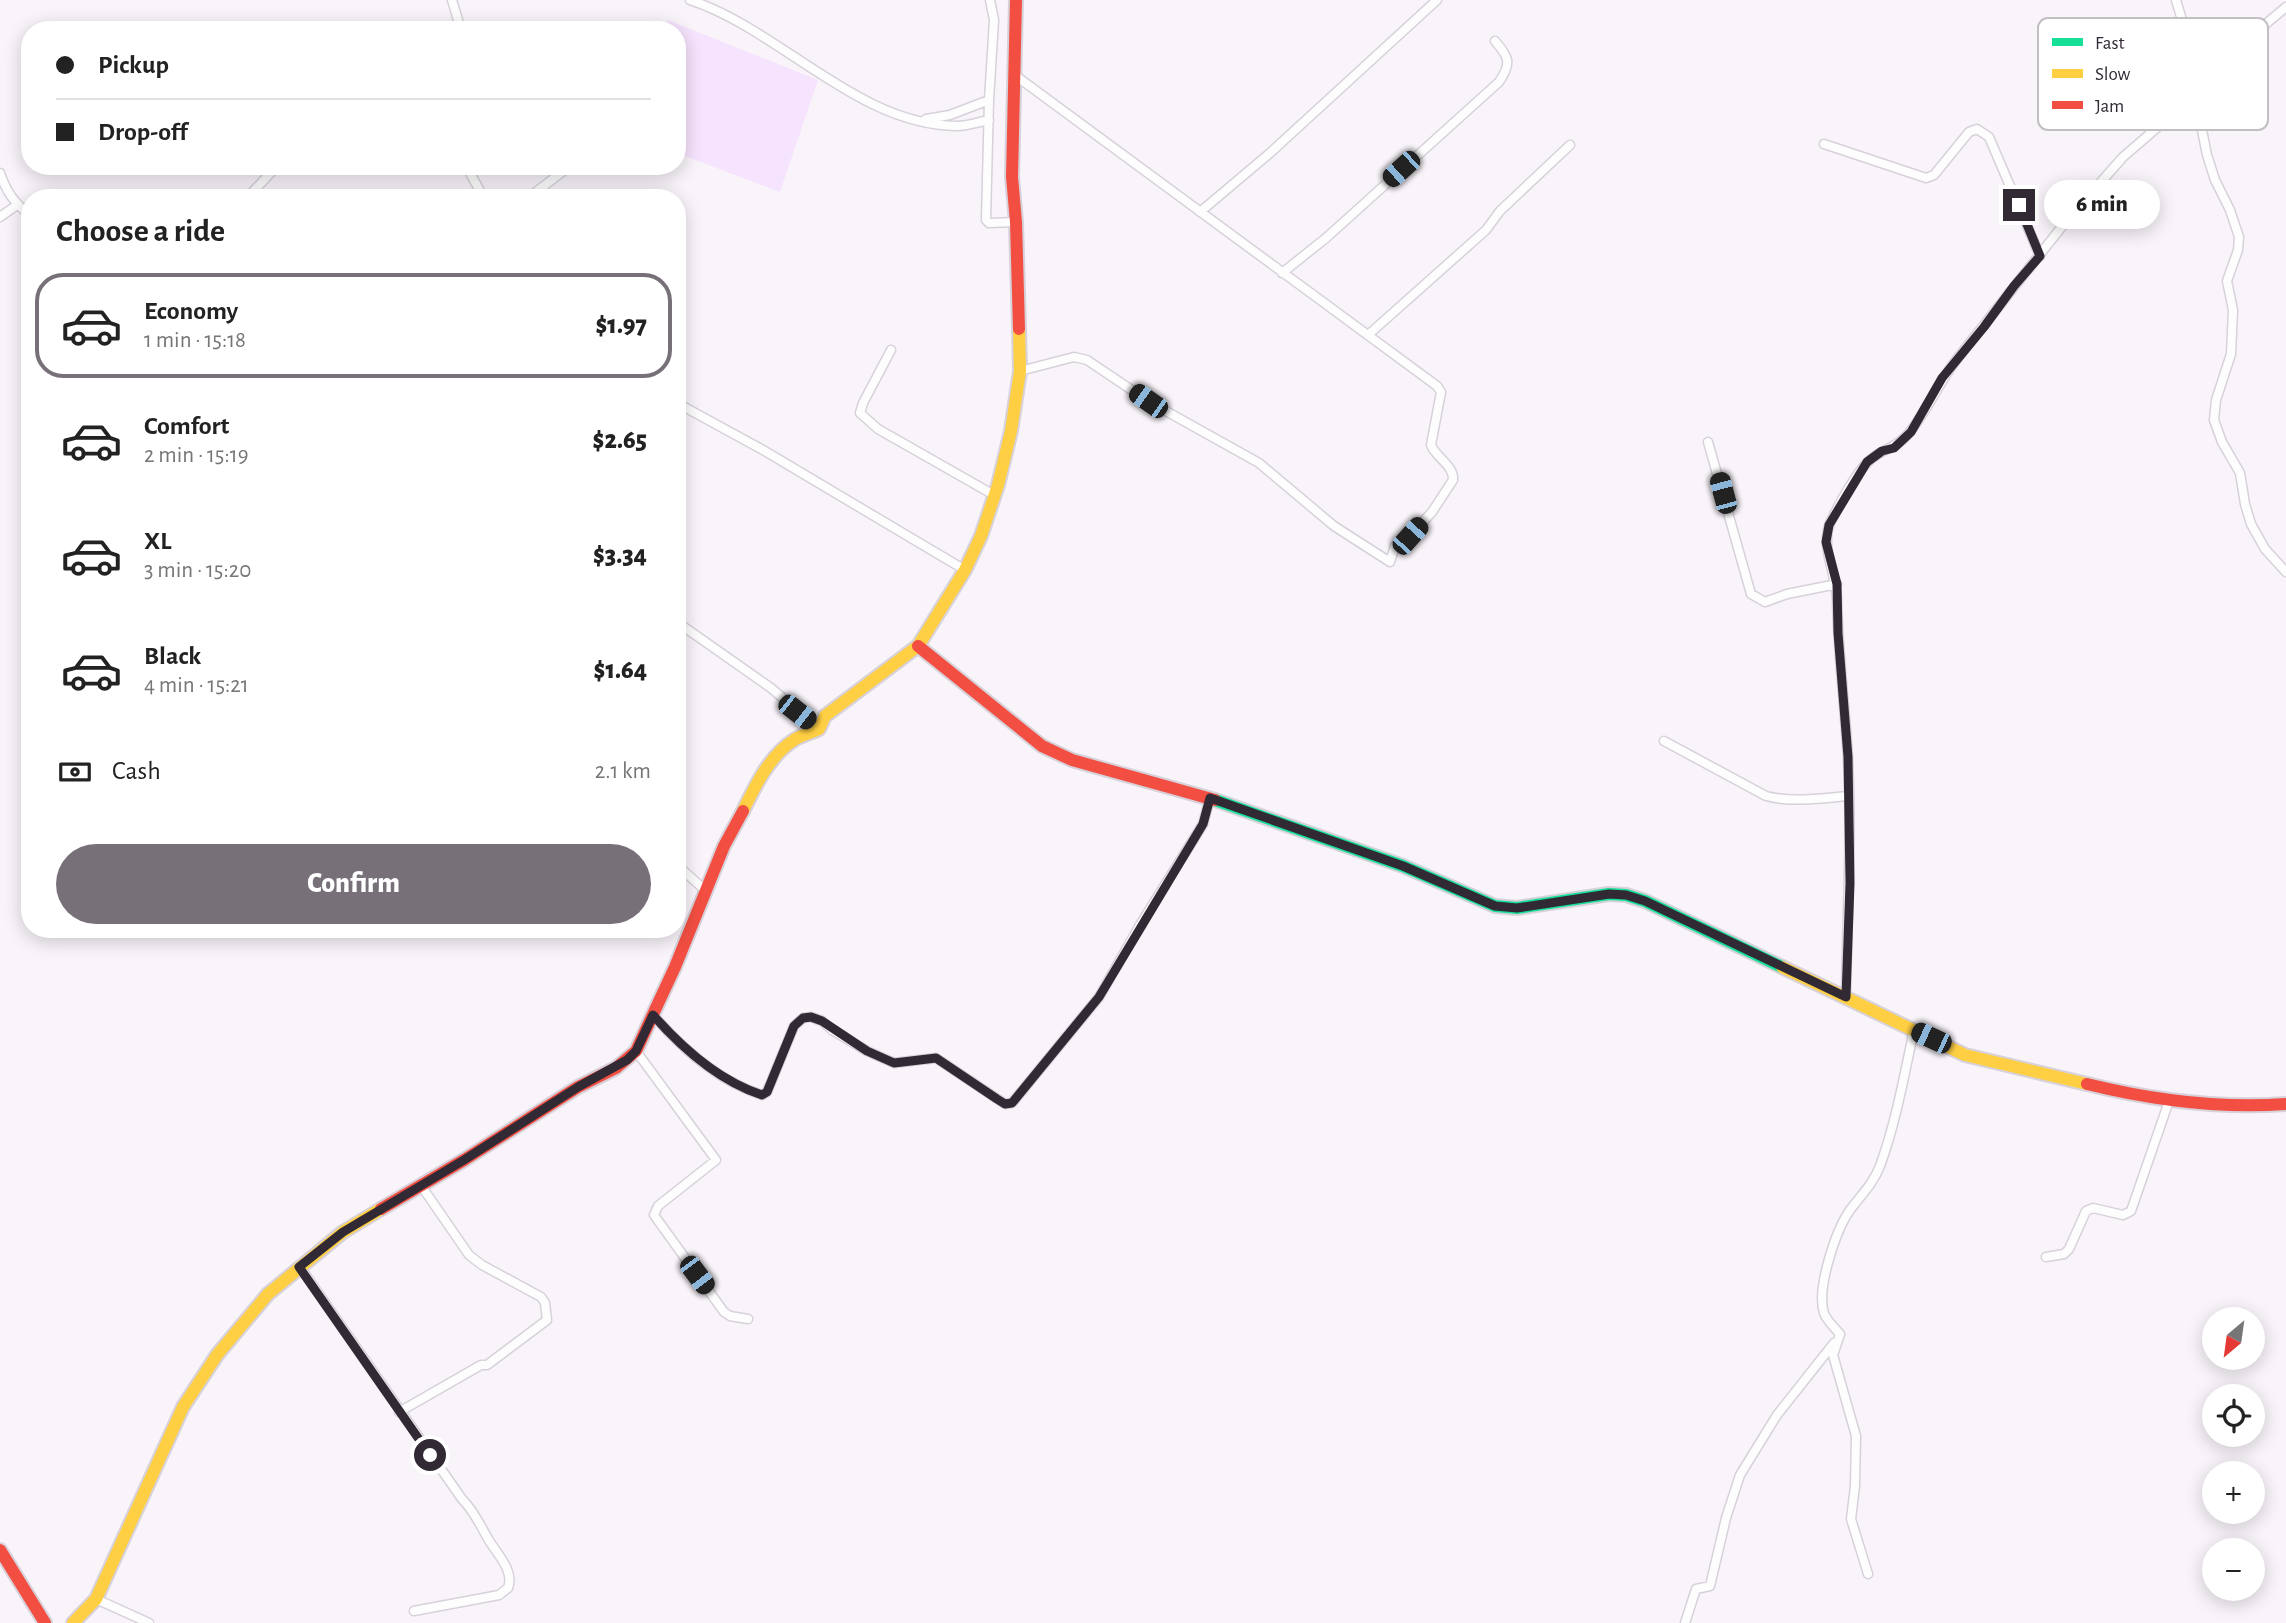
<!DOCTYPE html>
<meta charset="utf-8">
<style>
:root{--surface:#fff;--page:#f6f6f6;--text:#222;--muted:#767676;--line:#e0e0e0;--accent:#777079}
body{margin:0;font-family:"Alegreya Sans",sans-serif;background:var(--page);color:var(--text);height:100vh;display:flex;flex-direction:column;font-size:26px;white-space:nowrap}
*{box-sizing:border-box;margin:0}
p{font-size:23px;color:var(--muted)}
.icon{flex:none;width:38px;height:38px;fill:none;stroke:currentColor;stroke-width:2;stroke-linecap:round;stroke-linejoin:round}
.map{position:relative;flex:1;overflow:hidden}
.sheet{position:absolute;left:21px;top:189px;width:665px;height:749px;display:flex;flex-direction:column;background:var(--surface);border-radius:28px;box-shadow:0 4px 18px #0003}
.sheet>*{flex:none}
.banner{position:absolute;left:21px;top:21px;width:665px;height:154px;border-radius:28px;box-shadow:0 4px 18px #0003;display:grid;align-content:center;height:154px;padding:0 35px;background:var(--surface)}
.needle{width:46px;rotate:209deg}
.fabs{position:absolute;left:2202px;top:1307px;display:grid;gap:14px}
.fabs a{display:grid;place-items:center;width:63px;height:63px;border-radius:50%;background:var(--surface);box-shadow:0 4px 18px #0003;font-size:35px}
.end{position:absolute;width:32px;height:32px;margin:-16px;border:9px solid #312934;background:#fff;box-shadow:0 0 0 4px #fff}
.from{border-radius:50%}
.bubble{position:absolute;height:49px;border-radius:24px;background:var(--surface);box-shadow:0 4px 18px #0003;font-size:23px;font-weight:800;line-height:49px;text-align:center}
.car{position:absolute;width:21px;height:42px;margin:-21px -10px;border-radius:9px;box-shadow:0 0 5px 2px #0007;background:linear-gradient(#222 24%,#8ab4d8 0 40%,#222 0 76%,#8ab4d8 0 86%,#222 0)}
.banner b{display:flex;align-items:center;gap:24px;height:66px;font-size:26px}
.banner b+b{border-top:2px solid var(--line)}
.banner i{width:18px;height:18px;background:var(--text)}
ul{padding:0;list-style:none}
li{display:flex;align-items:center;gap:21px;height:105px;margin:0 14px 10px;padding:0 21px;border:4px solid transparent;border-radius:28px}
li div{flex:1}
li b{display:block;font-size:26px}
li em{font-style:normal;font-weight:800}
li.current{border-color:var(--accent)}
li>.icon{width:63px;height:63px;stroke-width:1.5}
h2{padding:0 35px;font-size:32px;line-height:84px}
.pay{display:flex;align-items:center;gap:18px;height:77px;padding:0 35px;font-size:26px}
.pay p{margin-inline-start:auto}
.button{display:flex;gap:14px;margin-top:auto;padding:14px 35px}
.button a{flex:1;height:80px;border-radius:42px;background:var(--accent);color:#fff;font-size:28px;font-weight:800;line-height:80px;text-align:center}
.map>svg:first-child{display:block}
.green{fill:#f6e3fd}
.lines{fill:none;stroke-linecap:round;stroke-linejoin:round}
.street-casing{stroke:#d7d1da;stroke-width:11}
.fast-casing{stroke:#d7d1da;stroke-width:16}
.slow-casing{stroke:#d7d1da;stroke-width:16}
.jam-casing{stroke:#d7d1da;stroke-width:16}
.street{stroke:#fefdfe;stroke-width:8}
.fast{stroke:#16e098;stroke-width:12}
.slow{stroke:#ffcf43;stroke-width:12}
.jam{stroke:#f24e42;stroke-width:12}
.route{stroke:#312934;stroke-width:9}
.key{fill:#fff;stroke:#c1bfc2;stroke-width:2}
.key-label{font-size:19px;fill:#312934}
</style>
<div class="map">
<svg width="2286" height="1623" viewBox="0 0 2286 1623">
<rect width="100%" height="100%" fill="#f9f4fa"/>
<path class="green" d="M 668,20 L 818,80 L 780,192 L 677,153 L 677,30 L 664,30 Z"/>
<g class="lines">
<g class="street-casing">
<path id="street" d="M 452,0 L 461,30
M 690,0 C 781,30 857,125 957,126 C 967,126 978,122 989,120
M 990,0 L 994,20 L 989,100 L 986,220 L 989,223 L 1016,222
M 2176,0 L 2202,86
M 1016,76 L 1437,386 L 1441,392 L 1431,445 C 1436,458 1454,465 1453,480 L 1432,512 L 1410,536 L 1395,546 L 1390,562 L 1334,526 L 1259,463 L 1148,401 L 1087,360 L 1074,357 L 1020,371
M 2195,95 L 2207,155 L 2215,180 L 2230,210 L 2239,237 L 2238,250 L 2227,281 L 2233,310 L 2231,354 L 2216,400 L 2214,420 L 2222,442 L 2240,473 L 2245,504 L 2251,524 L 2265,549 L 2286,572
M 926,119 L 950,115 L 989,100
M 1824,144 L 1926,178 L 1934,175 L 1969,132 L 1977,129 L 1989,137 L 2040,256
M 466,166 L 484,198
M 0,173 C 6,191 14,203 30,215
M 247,198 L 277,166
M 528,198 L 570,166
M 1200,212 L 1270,153 L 1437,0
M 0,217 L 17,205
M 1282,273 L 1326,238 L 1499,82 C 1512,63 1509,57 1495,41
M 1368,335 L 1486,230 L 1500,211 L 1570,145
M 891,350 L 863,403 L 860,413 L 878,429 L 994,495
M 677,403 L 763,450 L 965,570
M 1708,442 L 1751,594 L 1765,602 L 1787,594 L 1837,584
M 677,622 L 771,688 L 819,729
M 1664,741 L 1766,796 C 1793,803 1821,798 1849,796
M 677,865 L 706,891
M 1846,997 C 1847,918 1852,838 1848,759 C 1845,706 1838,654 1837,600 C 1837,575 1820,547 1830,523 C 1838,506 1856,472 1870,460 C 1882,449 1897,448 1908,434 C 1927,412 1939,382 1957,359 L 2064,224 L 2123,157 L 2195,95 L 2237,48 L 2286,7
M 653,1015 C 683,1049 718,1081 762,1095 L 767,1092 L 794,1026 L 803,1018 L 811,1017 L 822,1021 L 832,1030 L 867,1051 L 894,1063 L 936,1058 L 1005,1104 L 1012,1103 L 1099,997 L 1140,925 L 1203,824 L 1210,798
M 636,1051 L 716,1160 L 658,1206 L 654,1215 L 724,1312 L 730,1316 L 748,1319
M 2046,1257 L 2064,1254 L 2069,1249 L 2086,1211 L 2093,1208 L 2123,1215 L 2131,1211 L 2169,1101
M 300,1267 L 462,1499 C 474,1511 479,1523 487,1537 C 495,1552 515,1570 508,1588 L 499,1595 L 414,1611
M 399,1412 L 481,1365 L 487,1365 L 547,1320 L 545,1303 L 541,1297 L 482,1265 L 469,1255 L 420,1184
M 1868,1574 L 1851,1519 L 1855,1486 L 1856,1436 L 1833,1355 L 1840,1334 C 1835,1328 1826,1320 1824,1313 C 1816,1289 1836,1230 1850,1210 C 1861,1195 1873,1184 1880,1166 C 1896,1122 1904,1076 1914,1030
M 96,1599 L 149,1623
M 1685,1623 L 1696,1589 L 1710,1586 L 1726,1518 L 1740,1475 L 1777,1415 L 1834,1343"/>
</g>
<g class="fast-casing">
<path id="fast" d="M 1215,800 L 1403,866 L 1495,906 L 1517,908 L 1609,894 L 1626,895 L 1645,901 L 1782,967"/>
</g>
<g class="slow-casing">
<path id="slow" d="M 743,811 C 755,786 770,755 794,740 C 801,735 811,733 819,729 L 825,716 L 918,646 L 965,570 L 981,536 L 998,485 L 1011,431 L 1020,371 L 1019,329
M 1782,967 L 1965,1055 L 2087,1084
M 73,1623 L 96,1599 L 183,1407 L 217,1355 L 268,1294 L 343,1232 L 381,1209"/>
</g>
<g class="jam-casing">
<path id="jam" d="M 1016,0 L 1012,177 L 1016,222 L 1019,329
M 918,646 L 1042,746 L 1072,760 L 1215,800
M 2087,1084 C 2152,1100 2219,1109 2286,1104
M 381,1209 L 464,1160 L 578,1087 L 616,1068 L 636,1051 L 675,967 L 724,846 L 743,811
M 0,1550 L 45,1623"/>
</g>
<use href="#street" class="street"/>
<use href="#fast" class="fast"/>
<use href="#slow" class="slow"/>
<use href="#jam" class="jam"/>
</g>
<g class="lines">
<path class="route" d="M 430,1455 L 299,1267 L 343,1232 L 464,1160 L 578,1087 L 627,1060 L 636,1051 L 653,1015 C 683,1049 719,1081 762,1095 L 767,1092 L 794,1026 L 803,1018 L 811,1017 L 822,1021 L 867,1051 L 894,1063 L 936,1058 L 997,1099 L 1005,1104 L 1012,1103 L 1099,997 L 1203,824 L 1210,798 L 1403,866 L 1495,906 L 1517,908 L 1609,894 L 1626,895 L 1645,901 L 1846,997 L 1850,883 L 1848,757 L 1838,633 L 1837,584 L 1826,542 L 1829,525 L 1867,462 L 1882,451 L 1894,448 L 1911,432 L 1942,378 L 1984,327 L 2014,286 L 2040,256 L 2019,205"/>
</g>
<rect x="2038" y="18" width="230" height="112" rx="10" class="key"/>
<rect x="2052" y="38" width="31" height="8" fill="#16e098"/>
<rect x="2052" y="69" width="31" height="9" fill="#ffcf43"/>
<rect x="2052" y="101" width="31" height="8" fill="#f24e42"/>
<g class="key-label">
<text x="2095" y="49">Fast</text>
<text x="2095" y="80">Slow</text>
<text x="2095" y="112">Jam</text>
</g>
</svg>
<div class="fabs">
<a><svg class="needle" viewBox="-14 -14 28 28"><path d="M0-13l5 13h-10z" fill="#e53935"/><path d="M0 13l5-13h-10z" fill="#767676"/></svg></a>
<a><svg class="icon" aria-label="locate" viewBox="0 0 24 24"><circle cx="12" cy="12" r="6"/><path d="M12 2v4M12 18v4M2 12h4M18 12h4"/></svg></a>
<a>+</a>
<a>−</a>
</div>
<i class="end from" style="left:430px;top:1455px"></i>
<i class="end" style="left:2019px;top:205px"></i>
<div class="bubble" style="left:2044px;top:180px;width:116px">6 min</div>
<i class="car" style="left:1401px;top:169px;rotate:228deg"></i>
<i class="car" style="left:1148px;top:401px;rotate:305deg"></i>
<i class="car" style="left:1723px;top:493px;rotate:345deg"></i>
<i class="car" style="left:1410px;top:536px;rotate:42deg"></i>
<i class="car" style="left:797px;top:712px;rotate:128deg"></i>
<i class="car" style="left:1931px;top:1038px;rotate:295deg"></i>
<i class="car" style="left:697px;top:1275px;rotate:143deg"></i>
<div class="banner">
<b><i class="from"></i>Pickup</b>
<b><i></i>Drop-off</b>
</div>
<section class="sheet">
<h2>Choose a ride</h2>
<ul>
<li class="current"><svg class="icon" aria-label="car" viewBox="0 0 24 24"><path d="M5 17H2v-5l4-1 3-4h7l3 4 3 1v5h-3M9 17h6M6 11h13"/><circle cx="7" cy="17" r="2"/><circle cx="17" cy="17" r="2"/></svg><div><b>Economy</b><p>1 min · 15:18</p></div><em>$1.97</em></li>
<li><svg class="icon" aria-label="car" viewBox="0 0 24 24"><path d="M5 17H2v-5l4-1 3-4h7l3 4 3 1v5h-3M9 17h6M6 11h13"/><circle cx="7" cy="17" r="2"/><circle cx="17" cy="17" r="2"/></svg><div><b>Comfort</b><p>2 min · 15:19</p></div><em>$2.65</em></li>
<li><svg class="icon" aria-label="car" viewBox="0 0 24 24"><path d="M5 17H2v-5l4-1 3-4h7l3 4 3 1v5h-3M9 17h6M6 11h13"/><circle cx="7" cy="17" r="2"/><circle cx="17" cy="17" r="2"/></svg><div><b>XL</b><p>3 min · 15:20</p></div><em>$3.34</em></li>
<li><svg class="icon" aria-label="car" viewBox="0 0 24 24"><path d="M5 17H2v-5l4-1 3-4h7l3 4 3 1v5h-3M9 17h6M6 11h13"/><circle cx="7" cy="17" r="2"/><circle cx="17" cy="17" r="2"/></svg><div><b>Black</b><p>4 min · 15:21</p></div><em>$1.64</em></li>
</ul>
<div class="pay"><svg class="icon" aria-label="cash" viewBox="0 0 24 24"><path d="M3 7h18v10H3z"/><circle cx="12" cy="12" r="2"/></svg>Cash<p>2.1 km</p></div>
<div class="button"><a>Confirm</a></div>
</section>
</div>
